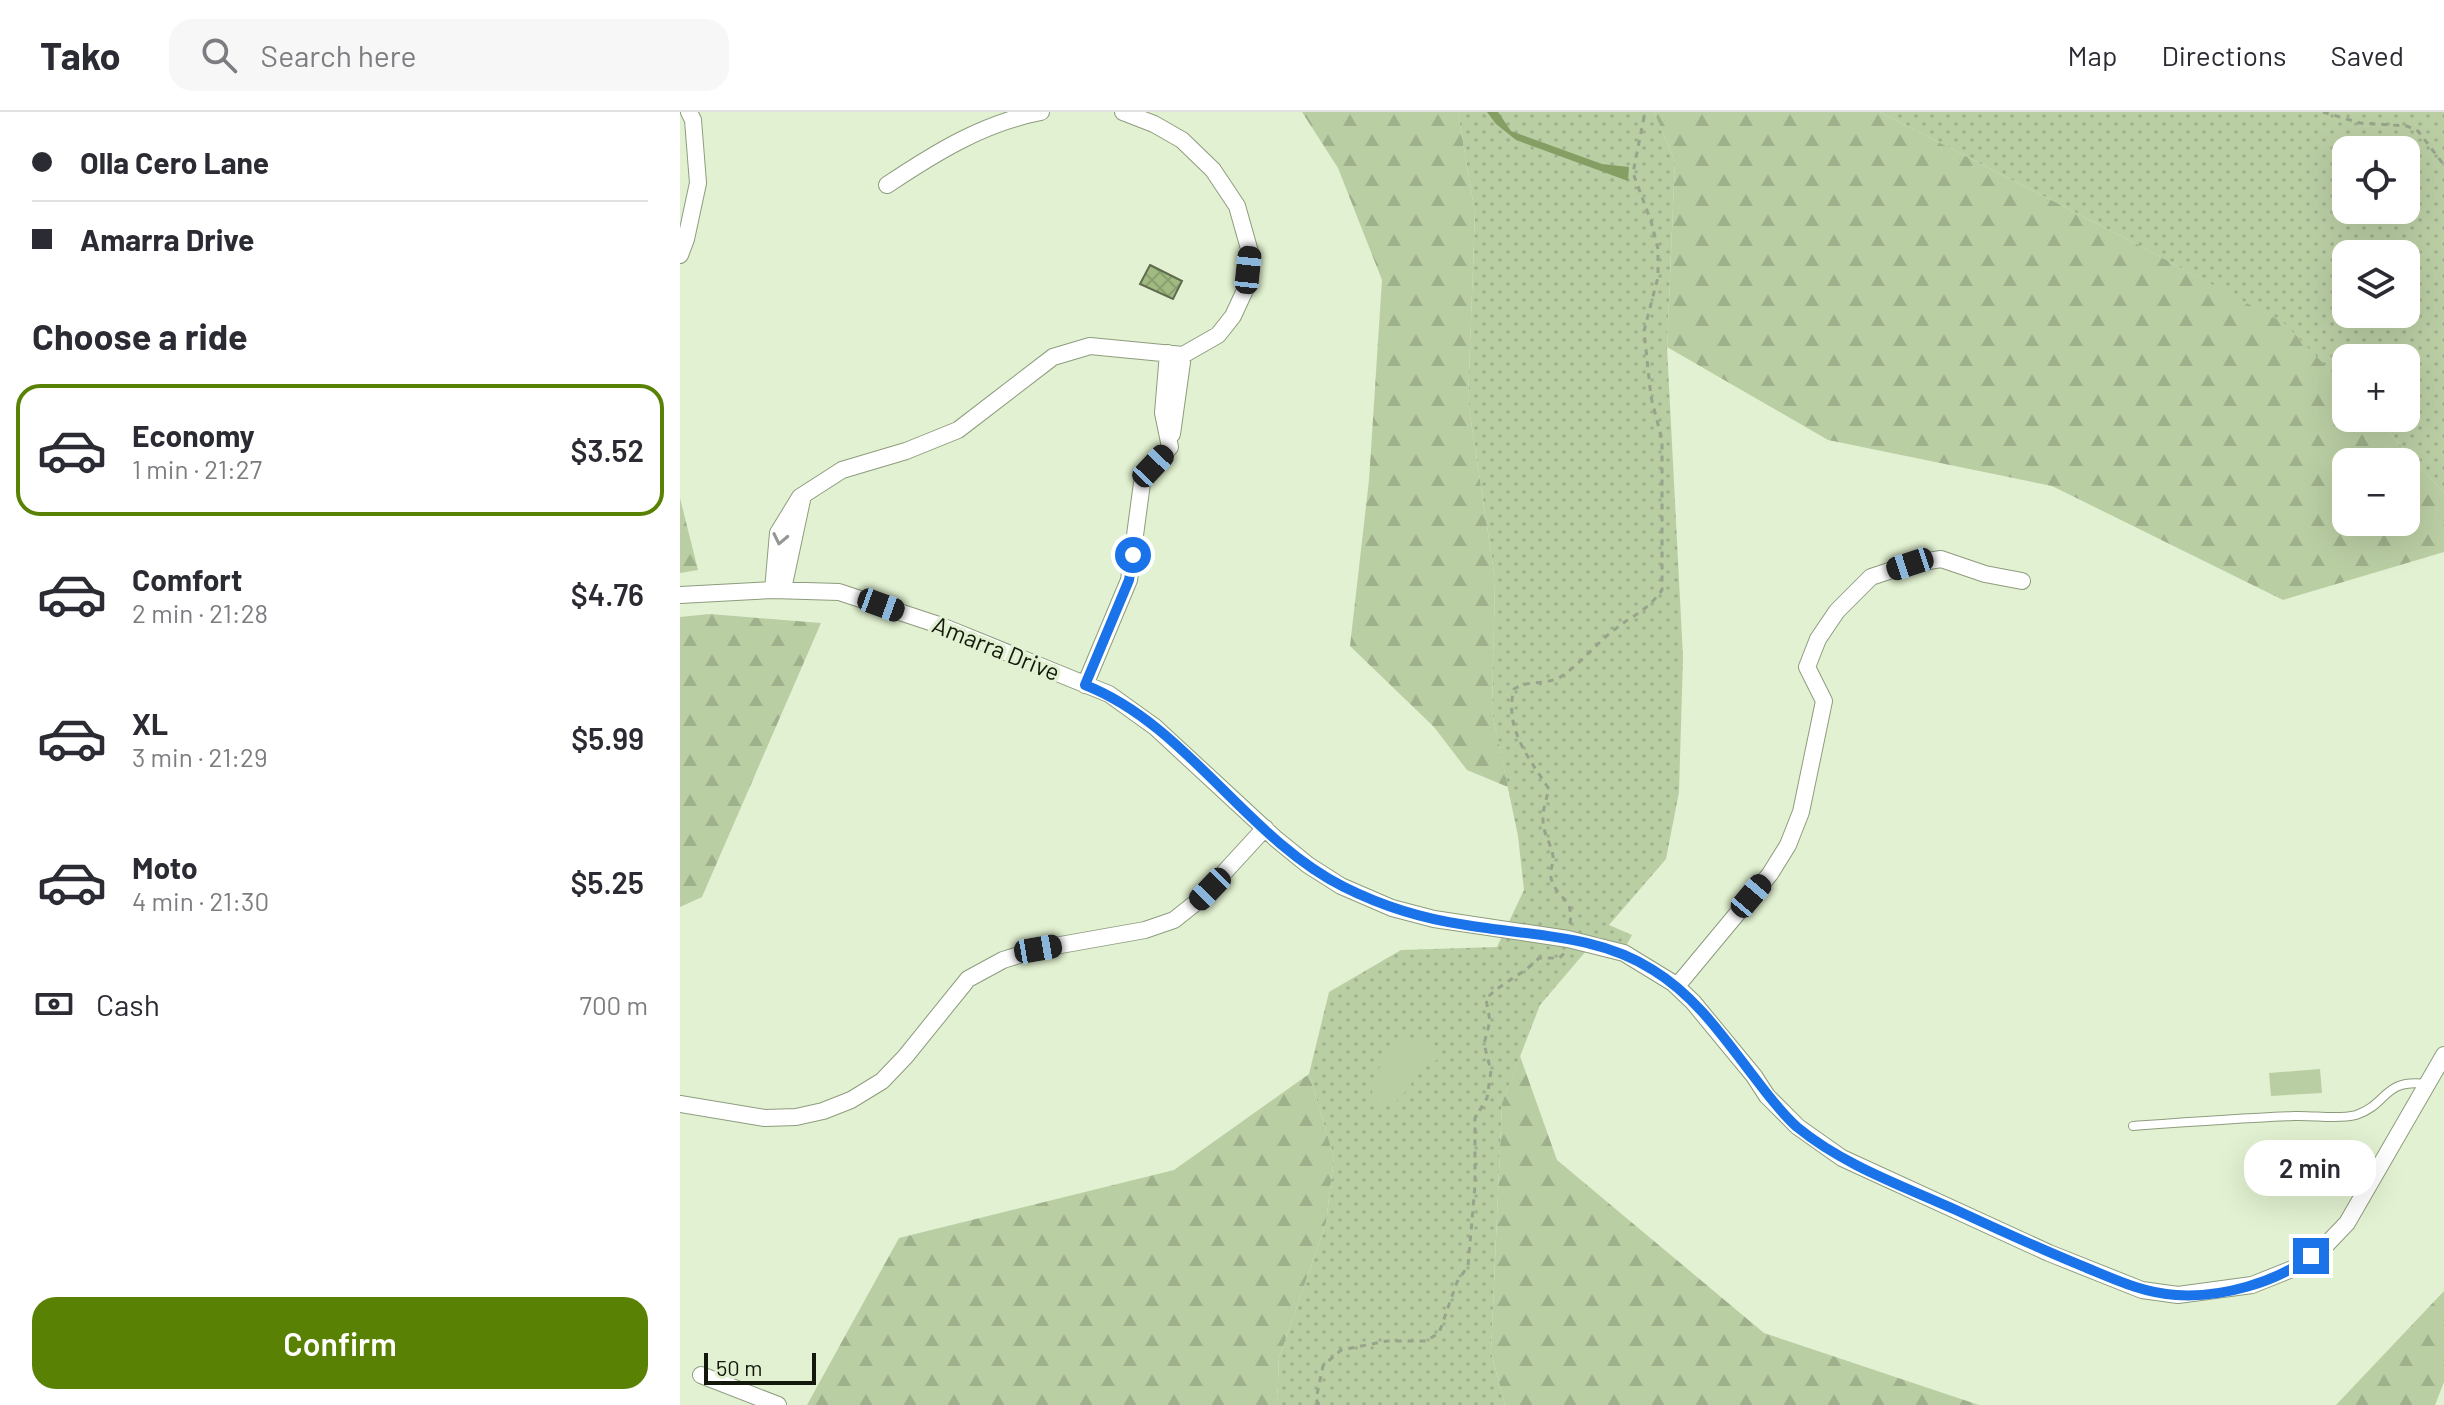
<!DOCTYPE html>
<meta charset="utf-8">
<style>
:root{--surface:#fff;--page:#f7f7f7;--text:#2b2b33;--muted:#7c7c81;--line:#e1e1e2;--accent:#598103}
body{margin:0;font-family:Barlow,sans-serif;background:var(--page);color:var(--text);height:100vh;display:flex;flex-direction:column;font-size:30px;white-space:nowrap}
*{box-sizing:border-box;margin:0}
p{font-size:26px;color:var(--muted)}
.icon{flex:none;width:44px;height:44px;fill:none;stroke:currentColor;stroke-width:2;stroke-linecap:round;stroke-linejoin:round}
.map{position:relative;flex:1;overflow:hidden}
.sheet{display:flex;flex-direction:column;background:var(--surface);width:680px}
.sheet>*{flex:none}
.banner{display:grid;align-content:center;height:176px;padding:0 32px;background:var(--surface)}
.tools{position:absolute;left:1652px;top:24px;display:grid;gap:16px}
.tools a{display:grid;place-items:center;width:88px;height:88px;border-radius:16px;background:var(--surface);box-shadow:0 8px 32px #0002;font-size:40px}
.scale{position:absolute;left:24px;bottom:20px;width:112px;box-sizing:border-box;padding-left:8px;border:4px solid #13180d;border-top:0;font-size:22px;line-height:28px;white-space:nowrap;color:#13180d;-webkit-text-stroke:6px #e2f1d1;paint-order:stroke}
.end{position:absolute;width:36px;height:36px;margin:-18px;border:10px solid #1a73e8;background:#fff;box-shadow:0 0 0 4px #fff}
.from{border-radius:50%}
.bubble{position:absolute;height:56px;border-radius:24px;background:var(--surface);box-shadow:0 8px 32px #0002;font-size:26px;font-weight:600;line-height:56px;text-align:center}
.car{position:absolute;width:24px;height:48px;margin:-24px -12px;border-radius:10px;box-shadow:0 0 6px 2px #0007;background:linear-gradient(#222 24%,#8ab4d8 0 40%,#222 0 76%,#8ab4d8 0 86%,#222 0)}
.banner b{display:flex;align-items:center;gap:28px;height:76px;font-size:30px}
.banner b+b{border-top:2px solid var(--line)}
.banner i{width:20px;height:20px;background:var(--text)}
ul{padding:0;list-style:none}
li{display:flex;align-items:center;gap:24px;height:132px;margin:0 16px 12px;padding:0 16px;border:4px solid transparent;border-radius:24px}
li div{flex:1}
li b{display:block;font-size:30px}
li em{font-style:normal;font-weight:600}
li.selected{border-color:var(--accent)}
li>.icon{width:72px;height:72px;stroke-width:1.5}
h2{padding:0 32px;font-size:36px;line-height:96px}
.pay{display:flex;align-items:center;gap:20px;height:88px;padding:0 32px;font-size:30px}
.pay p{margin-inline-start:auto}
.button{display:flex;gap:16px;margin-top:auto;padding:16px 32px}
.button a{flex:1;height:92px;border-radius:24px;background:var(--accent);color:#fff;font-size:32px;font-weight:600;line-height:92px;text-align:center}
header{display:flex;align-items:center;gap:48px;box-sizing:border-box;height:112px;padding:0 40px;background:var(--surface);border-bottom:2px solid var(--line)}
header strong{font-size:38px}
nav{display:flex;gap:44px;margin-inline-start:auto;font-size:28px}
.search{width:560px;height:72px;background:var(--page);display:flex;align-items:center;gap:20px;box-sizing:border-box;padding:0 28px;border-radius:24px;color:var(--muted);font-size:30px}
main{display:flex;flex:1;min-height:0}
.map>svg:first-child{display:block}
.grass{fill:url(#grass-dots);fill-rule:evenodd}
.forest{fill:url(#forest-firs);fill-rule:evenodd}
.garden{fill:#bacea4}
.water{fill:#849e64}
.building{fill:url(#building-cross-hatch);stroke:#5e6b4f;stroke-width:2}
.lines{fill:none;stroke-linecap:round;stroke-linejoin:round}
.lane-casing{stroke:#8e9c7e;stroke-width:10}
.street-casing{stroke:#8e9c7e;stroke-width:18}
.path{stroke:#98a38b;stroke-width:3;stroke-dasharray:6 6;stroke-linecap:butt}
.lane{stroke:#fff;stroke-width:8}
.street{stroke:#fff;stroke-width:16}
.oneway{stroke:#959792}
.route{stroke:#1a73e8;stroke-width:10}
.labels{text-anchor:middle;stroke-width:7;stroke-linejoin:round;paint-order:stroke}
.street-label{font-size:24px;fill:#13180d;stroke:#e2f1d1}
</style>
<header>
<strong>Tako</strong>
<div class="search"><svg class="icon" aria-label="search" viewBox="0 0 24 24"><circle cx="10" cy="10" r="6"/><path d="M15 15l6 6"/></svg>Search here</div>
<nav><a>Map</a><a>Directions</a><a>Saved</a></nav>
</header>
<main>
<section class="sheet">
<div class="banner">
<b><i class="from"></i>Olla Cero Lane</b>
<b><i></i>Amarra Drive</b>
</div>
<h2>Choose a ride</h2>
<ul>
<li class="selected"><svg class="icon" aria-label="car" viewBox="0 0 24 24"><path d="M5 17H2v-5l4-1 3-4h7l3 4 3 1v5h-3M9 17h6M6 11h13"/><circle cx="7" cy="17" r="2"/><circle cx="17" cy="17" r="2"/></svg><div><b>Economy</b><p>1 min · 21:27</p></div><em>$3.52</em></li>
<li><svg class="icon" aria-label="car" viewBox="0 0 24 24"><path d="M5 17H2v-5l4-1 3-4h7l3 4 3 1v5h-3M9 17h6M6 11h13"/><circle cx="7" cy="17" r="2"/><circle cx="17" cy="17" r="2"/></svg><div><b>Comfort</b><p>2 min · 21:28</p></div><em>$4.76</em></li>
<li><svg class="icon" aria-label="car" viewBox="0 0 24 24"><path d="M5 17H2v-5l4-1 3-4h7l3 4 3 1v5h-3M9 17h6M6 11h13"/><circle cx="7" cy="17" r="2"/><circle cx="17" cy="17" r="2"/></svg><div><b>XL</b><p>3 min · 21:29</p></div><em>$5.99</em></li>
<li><svg class="icon" aria-label="car" viewBox="0 0 24 24"><path d="M5 17H2v-5l4-1 3-4h7l3 4 3 1v5h-3M9 17h6M6 11h13"/><circle cx="7" cy="17" r="2"/><circle cx="17" cy="17" r="2"/></svg><div><b>Moto</b><p>4 min · 21:30</p></div><em>$5.25</em></li>
</ul>
<div class="pay"><svg class="icon" aria-label="cash" viewBox="0 0 24 24"><path d="M3 7h18v10H3z"/><circle cx="12" cy="12" r="2"/></svg>Cash<p>700 m</p></div>
<div class="button"><a>Confirm</a></div>
</section>
<div class="map">
<svg width="1764" height="1293" viewBox="0 0 1764 1293">
<defs>
<pattern id="grass-dots" width="8" height="8" patternUnits="userSpaceOnUse" patternTransform="scale(2)"><rect width="8" height="8" fill="#bacea4"/><path d="M2 2h.1M6 6h.1" fill="none" stroke="#9fb08c" stroke-width="1.8" stroke-linecap="round"/></pattern>
<pattern id="forest-firs" width="22" height="20" patternUnits="userSpaceOnUse" patternTransform="scale(2)"><rect width="22" height="20" fill="#bacea4"/><path d="M5 1l3.5 6h-7zM16 11l3.5 6h-7z" fill="#9fb08c"/></pattern>
<pattern id="building-cross-hatch" width="8" height="8" patternUnits="userSpaceOnUse" patternTransform="scale(2)"><rect width="8" height="8" fill="#a0bb81"/><path d="M0 0l8 8M0 8l8-8" fill="none" stroke="#89a06e"/></pattern>
</defs>
<rect width="100%" height="100%" fill="#e2f1d1"/>
<path class="grass" d="M 778,0 L 974,0 L 995,49 L 987,235 L 1003,545 L 999,680 L 986,747 L 929,813 L 952,823 L 946,834 L 918,825 L 860,893 L 822,991 L 811,1240 L 825,1293 L 597,1293 L 599,1246 L 646,1111 L 654,1045 L 629,962 L 649,880 L 721,838 L 817,835 L 844,778 L 838,724 L 812,600 L 815,467 L 788,289 L 795,101 Z
M 1200,0 L 1764,0 L 1764,381 L 1696,306 L 1726,306 L 1726,246 L 1666,246 L 1666,275 L 1603,211 L 1447,127 ZM 1666,38 L 1726,38 L 1726,98 L 1666,98 ZM 1666,142 L 1726,142 L 1726,202 L 1666,202 Z"/>
<path class="forest" d="M 622,0 L 778,0 L 795,101 L 788,289 L 815,467 L 812,600 L 828,675 L 787,658 L 754,615 L 670,534 L 689,368 L 702,168 L 658,56 Z
M 974,0 L 1200,0 L 1447,127 L 1604,211 L 1666,275 L 1666,306 L 1696,306 L 1764,381 L 1764,440 L 1603,488 L 1372,374 L 1148,328 L 987,235 L 995,49 ZM 1666,350 L 1726,350 L 1726,410 L 1666,410 Z
M 0,386 L 18,458 L 0,461 Z
M 30,502 L 141,511 L 22,785 L 0,795 L 0,505 Z
M 840,944 L 877,1048 L 1084,1221 L 1299,1293 L 825,1293 L 811,1240 L 822,991 Z
M 629,962 L 654,1045 L 646,1111 L 599,1246 L 597,1293 L 127,1293 L 219,1126 L 494,1058 Z
M 1764,1179 L 1764,1270 L 1755,1293 L 1656,1293 Z"/>
<path class="garden" d="M 740,924 C 752,926 760,935 759,947 L 739,957 L 729,976 L 712,994 L 698,993 L 692,981 C 696,953 711,929 740,924 Z
M 1640,957 L 1642,981 L 1591,984 L 1589,961 Z"/>
<path class="water" d="M 807,0 L 818,0 L 831,19 L 922,52 L 949,55 L 948,69 L 836,28 L 816,12 Z"/>
<path class="building" d="M 470,153 L 502,169 L 493,187 L 460,172 Z"/>
<g class="lines">
<g class="lane-casing">
<path id="lane" d="M 1453,1014 C 1507,1010 1560,1006 1614,1004 C 1634,1003 1657,1008 1676,1003 C 1709,992 1702,967 1746,972"/>
</g>
<g class="street-casing">
<path id="street" d="M 207,73 C 255,41 303,11 361,0
M 0,143 L 6,127 L 18,71 L 13,8 L 9,0
M 488,241 L 483,301 L 490,335
M 492,322 L 503,243
M 103,477 L 122,388
M 93,478 L 98,421 L 120,385 L 162,358 L 226,339 L 278,318 L 373,245 L 410,234 L 503,243 L 538,223 L 553,204 L 566,176 L 570,140 L 557,94 L 533,58 L 502,28 L 474,12 L 443,0
M 0,483 L 93,478 L 159,480 L 259,513 L 429,582 L 475,615 L 596,727 L 628,753 L 661,774 L 712,796 L 754,807 L 888,827 L 944,841 L 993,871 L 1013,890 L 1074,964 L 1087,984 L 1118,1015 L 1162,1046 L 1369,1141 L 1462,1178 L 1498,1183 L 1572,1173 L 1617,1155 L 1646,1133 L 1667,1111 L 1764,943
M 405,573 L 449,468 L 462,371 L 473,354 L 490,335
M 997,874 L 1090,762 L 1108,733 L 1121,700 L 1144,589 L 1127,555 L 1138,527 L 1157,499 L 1191,465 L 1230,452 L 1261,447 L 1305,462 L 1342,469
M 0,992 L 85,1006 L 116,1005 L 143,999 L 171,988 L 202,969 L 225,945 L 288,867 L 323,848 L 358,837 L 465,818 L 494,808 L 518,789 L 585,716
M 21,1263 L 98,1293"/>
</g>
<path class="path" d="M 1643,0 L 1680,11 L 1727,14 L 1738,19 L 1764,53
M 890,812 C 894,785 879,789 872,769 C 868,760 874,753 873,744 C 872,736 867,727 865,720 C 860,704 865,692 869,677 C 848,645 824,616 834,577 C 849,567 867,574 882,564 C 901,551 916,532 934,518 C 954,502 966,500 982,478 L 982,328 L 971,285 L 964,219 L 978,165 L 978,137 L 971,109 L 953,61 L 965,0
M 639,1293 L 636,1287 L 643,1254 L 661,1238 L 707,1229 L 746,1229 L 759,1221 L 777,1170 L 788,1154 L 795,1074 L 795,1006 L 807,986 L 811,959 L 804,932 L 810,909 L 806,887 C 822,870 843,863 859,846 L 879,846 L 885,841"/>
<use href="#lane" class="lane"/>
<use href="#street" class="street"/>
</g>
<defs><path id="oneway-chevron" d="M-2-3.5L2.5 0L-2 3.5" fill="none" stroke-width="1.6" stroke-linecap="round" stroke-linejoin="round" transform="scale(2)"/></defs>
<use class="oneway" href="#oneway-chevron" transform="translate(100 427) rotate(102)"/>
<g class="lines">
<path class="route" d="M 453,443 L 449,468 L 405,573 C 507,613 566,726 664,775 C 702,794 744,807 786,813 C 850,824 917,822 973,858 C 1014,883 1042,923 1071,961 C 1086,980 1099,999 1117,1015 C 1163,1053 1223,1074 1276,1098 C 1319,1118 1363,1138 1407,1156 C 1436,1168 1464,1181 1496,1183 C 1541,1186 1595,1171 1631,1144"/>
</g>
<g class="labels">
<g class="street-label">
<text transform="translate(316 537) rotate(22)" y="8">Amarra Drive</text>
</g>
</g>
</svg>
<div class="tools">
<a><svg class="icon" aria-label="locate" viewBox="0 0 24 24"><circle cx="12" cy="12" r="6"/><path d="M12 2v4M12 18v4M2 12h4M18 12h4"/></svg></a>
<a><svg class="icon" aria-label="layers" viewBox="0 0 24 24"><path d="M12 4l9 5-9 5-9-5zM3 14l9 5 9-5"/></svg></a>
<a>+</a>
<a>−</a>
</div>
<div class="scale">50 m</div>
<i class="end from" style="left:453px;top:443px"></i>
<i class="end" style="left:1631px;top:1144px"></i>
<div class="bubble" style="left:1564px;top:1028px;width:132px">2 min</div>
<i class="car" style="left:568px;top:158px;rotate:6deg"></i>
<i class="car" style="left:473px;top:354px;rotate:43deg"></i>
<i class="car" style="left:1230px;top:452px;rotate:252deg"></i>
<i class="car" style="left:201px;top:493px;rotate:110deg"></i>
<i class="car" style="left:530px;top:777px;rotate:224deg"></i>
<i class="car" style="left:1071px;top:784px;rotate:40deg"></i>
<i class="car" style="left:358px;top:837px;rotate:80deg"></i>
</div>
</main>
